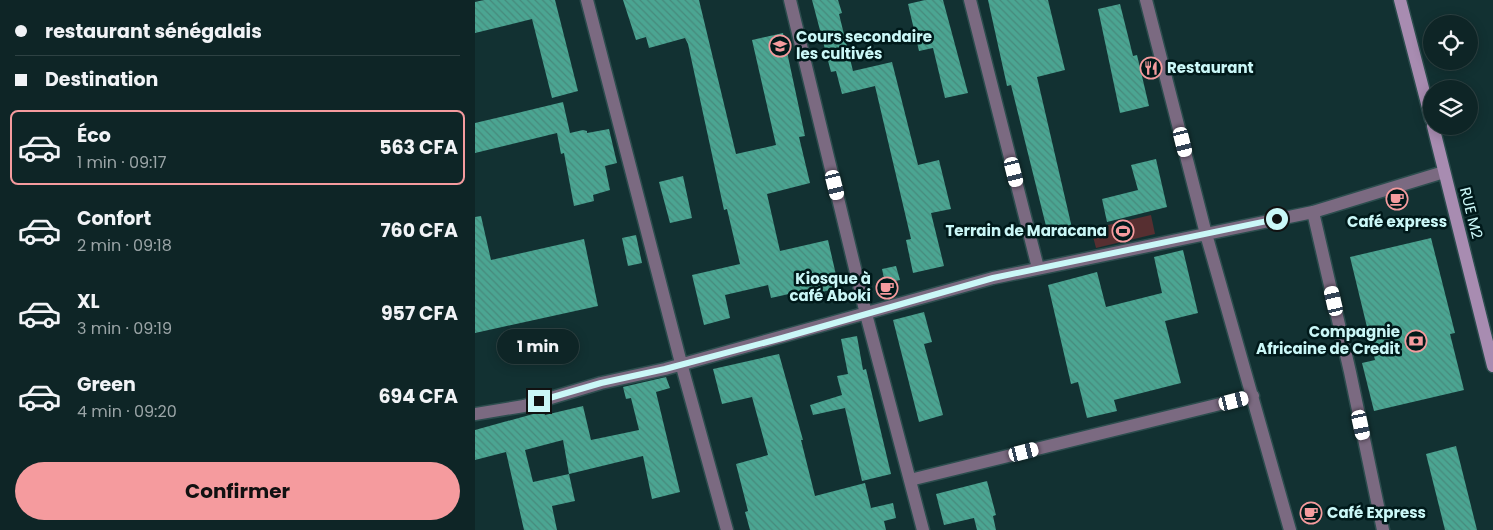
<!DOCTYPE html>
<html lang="fr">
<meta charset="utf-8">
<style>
:root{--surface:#0e2526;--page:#172d2e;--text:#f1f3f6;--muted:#9ba5a7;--line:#2e4243;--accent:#f59b9e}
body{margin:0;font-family:Poppins,sans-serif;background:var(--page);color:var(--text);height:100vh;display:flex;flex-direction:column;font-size:19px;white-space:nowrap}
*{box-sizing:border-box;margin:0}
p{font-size:16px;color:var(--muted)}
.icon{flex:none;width:28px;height:28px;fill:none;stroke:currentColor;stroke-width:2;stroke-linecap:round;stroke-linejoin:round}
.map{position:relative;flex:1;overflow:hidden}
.sheet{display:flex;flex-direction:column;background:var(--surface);width:475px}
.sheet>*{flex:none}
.guide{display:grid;align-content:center;height:110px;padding:0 15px;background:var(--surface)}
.tools{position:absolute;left:948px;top:15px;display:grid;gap:10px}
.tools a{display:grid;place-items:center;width:55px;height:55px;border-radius:50%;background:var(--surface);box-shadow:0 2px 12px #0003,0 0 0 1px var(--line);font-size:25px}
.end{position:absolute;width:22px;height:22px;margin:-11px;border:6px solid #caf7f7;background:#111;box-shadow:0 0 0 2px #111}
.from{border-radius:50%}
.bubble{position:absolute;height:35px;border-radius:18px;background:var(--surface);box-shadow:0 2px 12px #0003,0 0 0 1px var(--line);font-size:16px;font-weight:700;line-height:35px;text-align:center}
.car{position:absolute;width:15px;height:30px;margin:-15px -8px;border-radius:6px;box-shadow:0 0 4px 1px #0007;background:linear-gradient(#fff 24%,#345 0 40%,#fff 0 76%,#345 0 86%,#fff 0)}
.guide b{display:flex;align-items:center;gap:18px;height:48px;font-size:19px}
.guide b+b{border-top:1px solid var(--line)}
.guide i{width:12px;height:12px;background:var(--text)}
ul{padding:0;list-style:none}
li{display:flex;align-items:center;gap:15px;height:75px;margin:0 10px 8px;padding:0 5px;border:2px solid transparent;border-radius:8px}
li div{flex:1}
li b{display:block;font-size:19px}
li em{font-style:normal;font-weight:700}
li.current{border-color:var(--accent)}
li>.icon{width:45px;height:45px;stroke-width:1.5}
.cta{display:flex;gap:10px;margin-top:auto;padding:10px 15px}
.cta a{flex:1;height:58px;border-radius:30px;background:var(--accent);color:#111;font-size:20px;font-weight:700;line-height:58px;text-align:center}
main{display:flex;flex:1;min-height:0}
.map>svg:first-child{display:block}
.grass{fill:#572f31}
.building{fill:url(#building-back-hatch);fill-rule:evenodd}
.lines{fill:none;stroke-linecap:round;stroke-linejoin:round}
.minor-casing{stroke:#2c4d4e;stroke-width:15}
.secondary-casing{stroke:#2c4d4e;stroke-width:15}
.minor{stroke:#7b6a81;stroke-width:12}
.secondary{stroke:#a88cb1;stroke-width:12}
.route{stroke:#caf7f7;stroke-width:6}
.labels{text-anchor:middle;stroke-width:5;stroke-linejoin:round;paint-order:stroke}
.poi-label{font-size:15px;font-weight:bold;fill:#caf7f7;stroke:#00191a;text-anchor:start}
.street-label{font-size:15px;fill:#caf7f7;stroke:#00191a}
</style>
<main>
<section class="sheet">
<div class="guide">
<b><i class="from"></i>restaurant sénégalais</b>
<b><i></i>Destination</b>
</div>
<ul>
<li class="current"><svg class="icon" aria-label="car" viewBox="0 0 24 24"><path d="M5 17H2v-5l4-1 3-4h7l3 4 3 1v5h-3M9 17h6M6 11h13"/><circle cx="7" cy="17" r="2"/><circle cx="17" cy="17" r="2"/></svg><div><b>Éco</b><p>1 min · 09:17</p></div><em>563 CFA</em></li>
<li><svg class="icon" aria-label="car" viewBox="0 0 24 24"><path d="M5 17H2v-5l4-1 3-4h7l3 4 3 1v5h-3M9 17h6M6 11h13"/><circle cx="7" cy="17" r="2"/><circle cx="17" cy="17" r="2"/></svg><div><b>Confort</b><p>2 min · 09:18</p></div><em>760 CFA</em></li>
<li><svg class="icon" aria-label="car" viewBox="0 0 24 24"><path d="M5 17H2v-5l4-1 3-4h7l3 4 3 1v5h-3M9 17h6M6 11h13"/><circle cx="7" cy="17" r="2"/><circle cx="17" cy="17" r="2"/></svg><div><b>XL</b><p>3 min · 09:19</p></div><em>957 CFA</em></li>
<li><svg class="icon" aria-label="car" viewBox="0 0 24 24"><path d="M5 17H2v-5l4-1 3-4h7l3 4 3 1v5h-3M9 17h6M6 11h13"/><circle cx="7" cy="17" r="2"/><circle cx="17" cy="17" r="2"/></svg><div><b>Green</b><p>4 min · 09:20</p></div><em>694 CFA</em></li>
</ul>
<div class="cta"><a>Confirmer</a></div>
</section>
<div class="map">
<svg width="1018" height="530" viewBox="0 0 1018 530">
<defs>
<pattern id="building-back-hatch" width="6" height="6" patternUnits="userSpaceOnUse" patternTransform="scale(1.25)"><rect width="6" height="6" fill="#4ba592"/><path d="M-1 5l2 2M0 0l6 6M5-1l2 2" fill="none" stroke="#478a7c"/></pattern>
</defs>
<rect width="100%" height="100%" fill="#123132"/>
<path class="grass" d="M 676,215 L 680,234 L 621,248 L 616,229 Z"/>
<path class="building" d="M 9,0 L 80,0 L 103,91 L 77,98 L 57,19 L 0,33 L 0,2 Z
M 148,0 L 224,0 L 261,154 L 301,145 L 277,40 L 308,33 L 330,136 L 324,137 L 335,183 L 292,194 L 305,251 L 353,240 L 364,288 L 338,294 L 336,289 L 296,298 L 293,285 L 250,295 L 255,318 L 229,325 L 217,275 L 265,264 L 252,209 L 249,210 L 213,44 L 210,38 L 174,48 L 171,37 L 161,40 Z
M 337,0 L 363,0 L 367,13 L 364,14 L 378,71 L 417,62 L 443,165 L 464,160 L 476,209 L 456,213 L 469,266 L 438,273 L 431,240 L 436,239 L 400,86 L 367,94 L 361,71 L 356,72 Z
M 450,0 L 468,0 L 493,93 L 470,98 L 458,48 L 444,51 L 433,4 Z
M 513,0 L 573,0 L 590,70 L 562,77 L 597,228 L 573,234 L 536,85 L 532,86 Z
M 645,4 L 658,56 L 662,55 L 674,106 L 645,113 L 623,9 Z
M 88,102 L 95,133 L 108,130 L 112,131 L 112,133 L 134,129 L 142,163 L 130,166 L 135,190 L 118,195 L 119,201 L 99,206 L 89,153 L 86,154 L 82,133 L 0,153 L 0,123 Z
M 681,159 L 692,207 L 632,222 L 627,199 L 663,190 L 656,165 Z
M 208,176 L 217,218 L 195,223 L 184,182 Z
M 6,216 L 16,260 L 109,239 L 123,306 L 0,333 L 0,217 Z
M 161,235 L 167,263 L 153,266 L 147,238 Z
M 956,238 L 980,333 L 975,334 L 989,390 L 899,411 L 887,363 L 900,360 L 875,257 Z
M 708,250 L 723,313 L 690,321 L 706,383 L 639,400 L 642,411 L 612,418 L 603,382 L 596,384 L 573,285 L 622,272 L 631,307 L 687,293 L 679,257 Z
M 421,266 L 425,280 L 410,283 L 407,269 Z
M 449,312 L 457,342 L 449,344 L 468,415 L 444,422 L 418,320 Z
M 382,336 L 388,370 L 391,369 L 416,474 L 387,481 L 370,408 L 338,415 L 335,405 L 367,395 L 362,376 L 373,374 L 366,339 Z
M 304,354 L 328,440 L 326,440 L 340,496 L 390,483 L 396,508 L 418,503 L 421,518 L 409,521 L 411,530 L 275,530 L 270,512 L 273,511 L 261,464 L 293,455 L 277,397 L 247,404 L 238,369 Z
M 191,377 L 195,388 L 181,392 L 205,492 L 177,499 L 168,456 L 94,474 L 100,501 L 77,506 L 82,530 L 49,530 L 31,452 L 0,460 L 0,430 L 69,411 L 70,415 L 108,406 L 116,440 L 164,430 L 156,398 L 151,399 L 148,387 ZM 88,440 L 94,474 L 58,482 L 50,450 Z
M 981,446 L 1002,530 L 970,530 L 951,454 Z
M 512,481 L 521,515 L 518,516 L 521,530 L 502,530 L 499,518 L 469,525 L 461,494 Z"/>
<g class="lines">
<g class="minor-casing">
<path id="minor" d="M 112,0 L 206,363 L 252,530
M 315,0 L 391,314 L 448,530
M 495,0 L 563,268
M 671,0 L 731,234 L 815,530
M 838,212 L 875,372 L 908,530
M 0,414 L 49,406 L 126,383 L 190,369 L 518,278 L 838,212 L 969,172
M 435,480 L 778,396"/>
</g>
<g class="secondary-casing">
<path id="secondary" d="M 925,0 L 956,119
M 958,126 L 1018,366"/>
</g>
<use href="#minor" class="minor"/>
<use href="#secondary" class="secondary"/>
</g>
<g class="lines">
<path class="route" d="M 64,401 L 126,383 L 190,369 L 307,338 L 518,278 L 802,219"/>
</g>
<defs>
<g id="school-ring" transform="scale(1.125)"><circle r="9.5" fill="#00191a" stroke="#f59b9e" stroke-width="1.5"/><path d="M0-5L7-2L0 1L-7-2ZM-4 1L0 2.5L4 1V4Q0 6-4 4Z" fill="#f59b9e"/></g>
<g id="restaurant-ring" transform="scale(1.125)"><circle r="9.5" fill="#00191a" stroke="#f59b9e" stroke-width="1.5"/><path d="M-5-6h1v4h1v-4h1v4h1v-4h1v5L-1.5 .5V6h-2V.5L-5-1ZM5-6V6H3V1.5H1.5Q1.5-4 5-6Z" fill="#f59b9e"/></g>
<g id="cafe-ring" transform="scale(1.125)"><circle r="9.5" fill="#00191a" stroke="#f59b9e" stroke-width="1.5"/><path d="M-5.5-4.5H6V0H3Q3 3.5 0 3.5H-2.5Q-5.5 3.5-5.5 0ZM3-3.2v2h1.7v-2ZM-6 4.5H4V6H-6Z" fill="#f59b9e"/></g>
<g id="stadium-ring" transform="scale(1.125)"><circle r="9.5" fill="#00191a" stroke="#f59b9e" stroke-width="1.5"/><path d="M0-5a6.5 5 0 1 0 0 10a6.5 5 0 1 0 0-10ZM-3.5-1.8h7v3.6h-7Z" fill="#f59b9e"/></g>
<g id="bank-ring" transform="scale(1.125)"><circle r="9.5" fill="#00191a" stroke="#f59b9e" stroke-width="1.5"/><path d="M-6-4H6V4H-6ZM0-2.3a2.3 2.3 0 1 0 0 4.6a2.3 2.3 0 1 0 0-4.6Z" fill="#f59b9e"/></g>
</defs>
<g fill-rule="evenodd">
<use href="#school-ring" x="305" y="46"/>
<use href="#restaurant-ring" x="676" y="68"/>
<use href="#cafe-ring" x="922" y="199"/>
<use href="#stadium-ring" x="648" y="231"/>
<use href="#cafe-ring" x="412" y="288"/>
<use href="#bank-ring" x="941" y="341"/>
<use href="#cafe-ring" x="836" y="513"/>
</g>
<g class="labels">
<g class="poi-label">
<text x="321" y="42">Cours secondaire<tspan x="321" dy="17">les cultivés</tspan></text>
<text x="692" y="73">Restaurant</text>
<text x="922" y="227" text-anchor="middle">Café express</text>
<text x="632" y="236" text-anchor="end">Terrain de Maracana</text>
<text x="396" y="284" text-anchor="end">Kiosque à<tspan x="396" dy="17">café Aboki</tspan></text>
<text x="925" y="337" text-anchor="end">Compagnie<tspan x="925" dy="17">Africaine de Credit</tspan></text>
<text x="852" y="518">Café Express</text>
</g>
<g class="street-label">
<text transform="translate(996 213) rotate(76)" y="5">RUE M2</text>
</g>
</g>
</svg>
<div class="tools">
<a><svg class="icon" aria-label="locate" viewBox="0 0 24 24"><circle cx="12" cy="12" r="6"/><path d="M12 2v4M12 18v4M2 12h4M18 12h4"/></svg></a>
<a><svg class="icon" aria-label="layers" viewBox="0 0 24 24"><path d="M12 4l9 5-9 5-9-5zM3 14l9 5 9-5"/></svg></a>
</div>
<i class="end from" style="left:802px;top:219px"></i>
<i class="end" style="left:64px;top:401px"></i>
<div class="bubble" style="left:22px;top:329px;width:82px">1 min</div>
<i class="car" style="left:708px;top:142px;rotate:166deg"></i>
<i class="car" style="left:539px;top:172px;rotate:166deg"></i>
<i class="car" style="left:360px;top:185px;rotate:166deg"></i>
<i class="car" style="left:859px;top:301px;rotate:347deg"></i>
<i class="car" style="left:759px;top:401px;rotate:76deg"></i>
<i class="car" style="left:886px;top:425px;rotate:168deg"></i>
<i class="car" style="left:549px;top:452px;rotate:76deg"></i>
</div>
</main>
